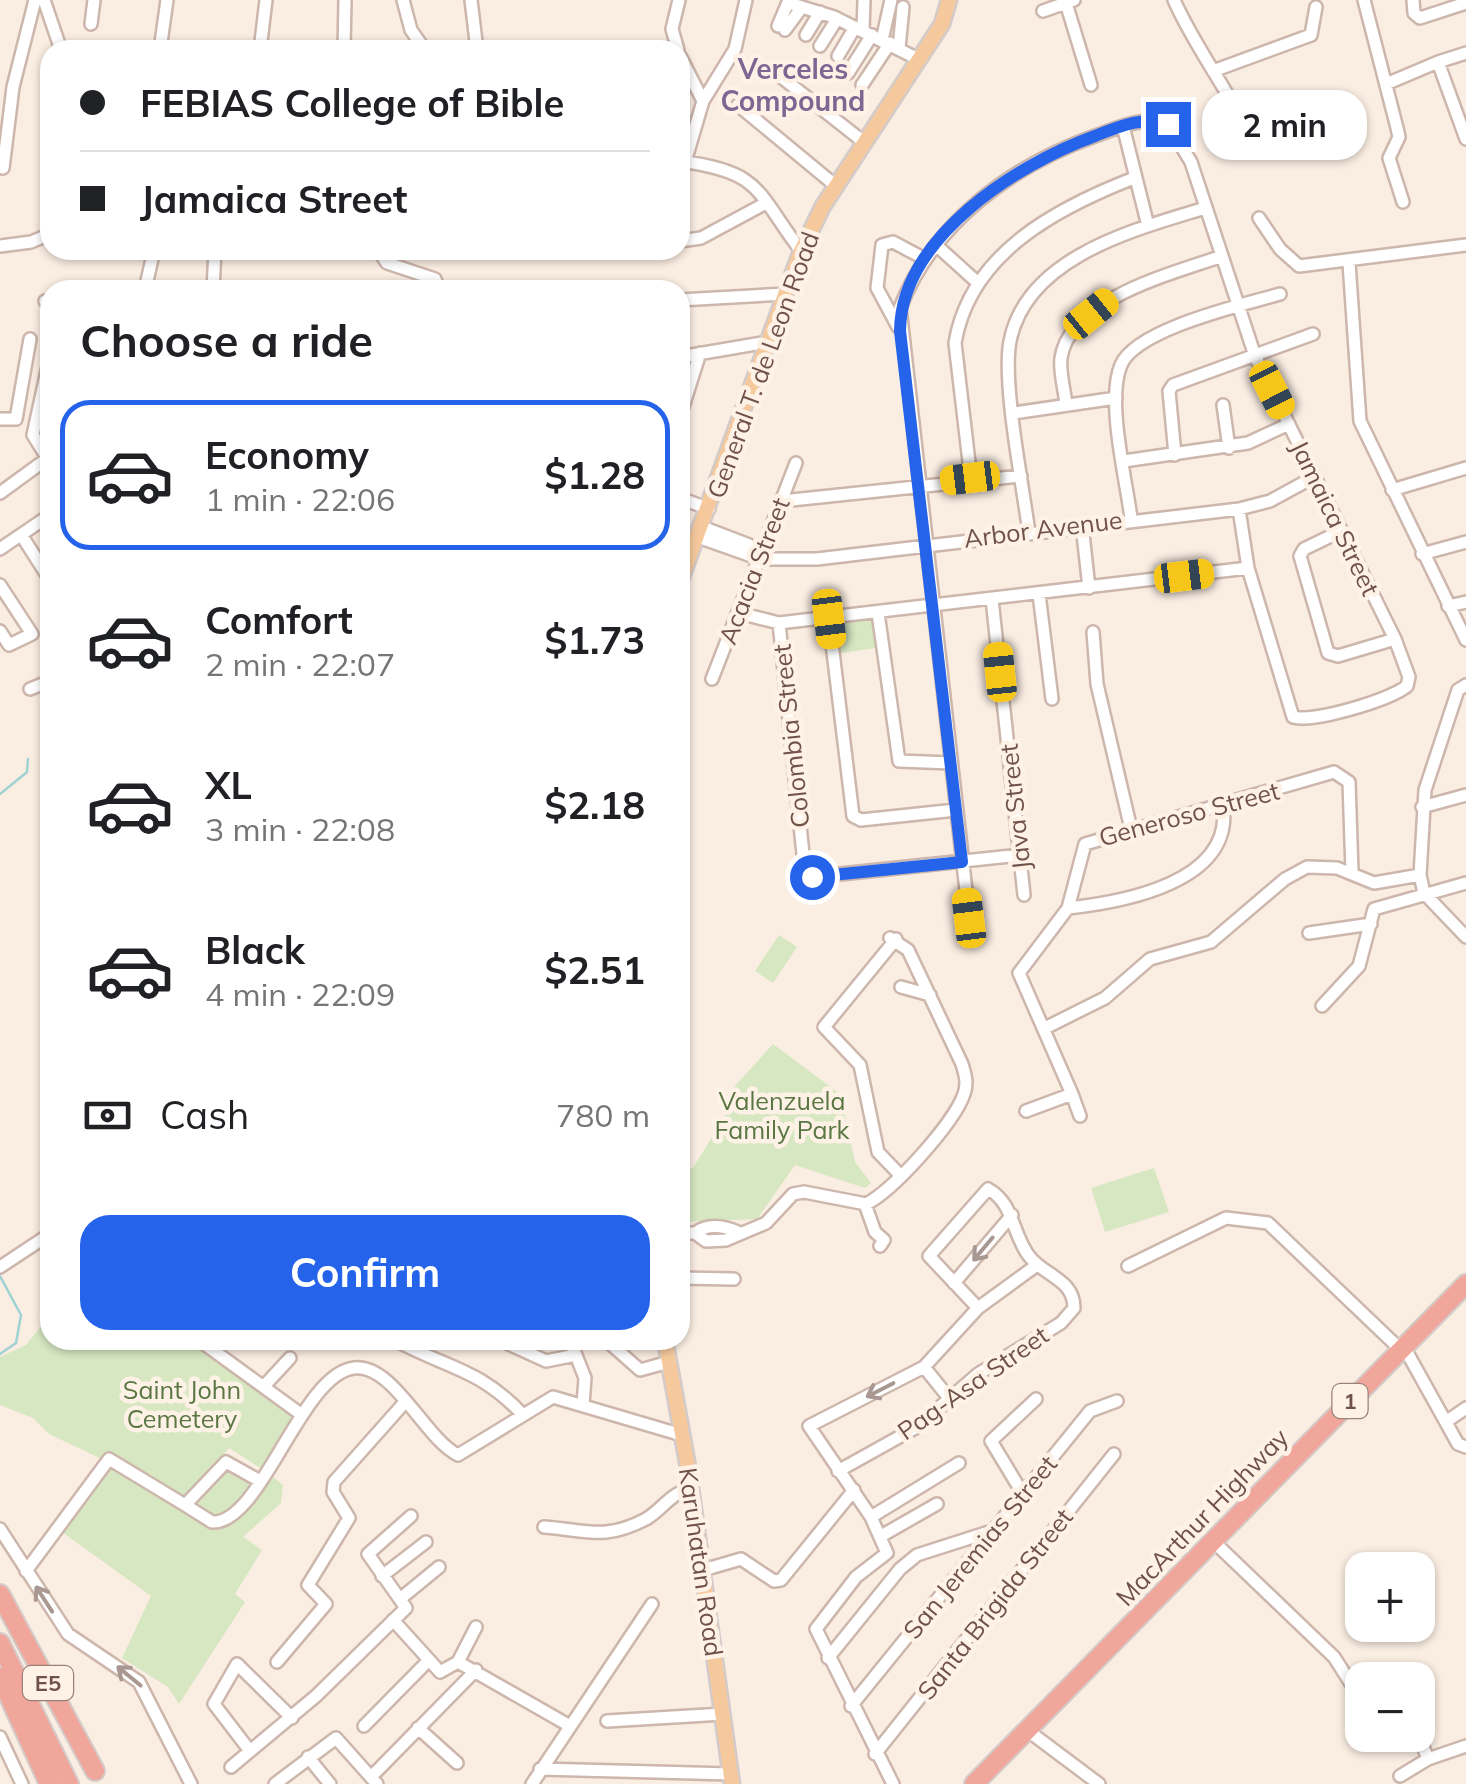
<!DOCTYPE html>
<meta charset="utf-8">
<style>
:root{--surface:#fff;--page:#f2f2f2;--text:#202124;--muted:#757577;--line:#e0e0e0;--accent:#2563eb}
body{margin:0;font-family:Mulish,sans-serif;background:var(--page);color:var(--text);height:100vh;display:flex;flex-direction:column;font-size:38px;white-space:nowrap}
*{box-sizing:border-box;margin:0}
p{font-size:32px;color:var(--muted)}
.icon{flex:none;width:55px;height:55px;fill:none;stroke:currentColor;stroke-width:2;stroke-linecap:round;stroke-linejoin:round}
.map{position:relative;flex:1;overflow:hidden}
.side{position:absolute;left:40px;top:280px;width:650px;height:1070px;display:flex;flex-direction:column;background:var(--surface);border-radius:30px;box-shadow:0 2px 8px #0004}
.side>*{flex:none}
.top-card{position:absolute;left:40px;top:40px;width:650px;height:220px;border-radius:30px;box-shadow:0 2px 8px #0004;display:grid;align-content:center;height:220px;padding:0 40px;background:var(--surface)}
.buttons{position:absolute;left:1345px;top:1552px;display:grid;gap:20px}
.buttons a{display:grid;place-items:center;width:90px;height:90px;border-radius:20px;background:var(--surface);box-shadow:0 2px 8px #0004;font-size:50px}
.end{position:absolute;width:45px;height:45px;margin:-22px;border:12px solid #2563eb;background:#fff;box-shadow:0 0 0 5px #fff}
.from{border-radius:50%}
.bubble{position:absolute;height:70px;border-radius:30px;background:var(--surface);box-shadow:0 2px 8px #0004;font-size:32px;font-weight:700;line-height:70px;text-align:center}
.car{position:absolute;width:30px;height:60px;margin:-30px -15px;border-radius:12px;box-shadow:0 0 8px 2px #0007;background:linear-gradient(#f5c518 24%,#345 0 40%,#f5c518 0 76%,#345 0 86%,#f5c518 0)}
.top-card b{display:flex;align-items:center;gap:35px;height:95px;font-size:38px}
.top-card b+b{border-top:2px solid var(--line)}
.top-card i{width:25px;height:25px;background:var(--text)}
ul{padding:0;list-style:none}
li{display:flex;align-items:center;gap:30px;height:150px;margin:0 20px 15px;padding:0 20px;border:5px solid transparent;border-radius:30px}
li div{flex:1}
li b{display:block;font-size:38px}
li em{font-style:normal;font-weight:700}
li.selected{border-color:var(--accent)}
li>.icon{width:90px;height:90px;stroke-width:1.5}
h2{padding:0 40px;font-size:45px;line-height:120px}
.pay{display:flex;align-items:center;gap:25px;height:110px;padding:0 40px;font-size:38px}
.pay p{margin-inline-start:auto}
.button{display:flex;gap:20px;margin-top:auto;padding:20px 40px}
.button a{flex:1;height:115px;border-radius:30px;background:var(--accent);color:#fff;font-size:40px;font-weight:700;line-height:115px;text-align:center}
.map>svg:first-child{display:block}
.green{fill:#d6e7c1}
.lines{fill:none;stroke-linecap:round;stroke-linejoin:round}
.stream{stroke:#9fd2d3;stroke-width:2.5}
.minor-casing{stroke:#cdb6ac;stroke-width:16}
.major-casing{stroke:#d4cbc9;stroke-width:19}
.highway-casing{stroke:#d4cbc9;stroke-width:22}
.minor{stroke:#fff;stroke-width:11}
.major{stroke:#f6c99d;stroke-width:14}
.highway{stroke:#f1a69c;stroke-width:18}
.oneway{stroke:#a99792}
.route{stroke:#2563eb;stroke-width:12}
.labels{text-anchor:middle;stroke-width:9;stroke-linejoin:round;paint-order:stroke}
.shield{fill:#fef2e7;stroke:#9b8279;stroke-width:2.5}
.shield-label{font-size:22px;font-weight:bold;fill:#70524a}
.street-label{font-size:25px;fill:#70524a;stroke:#fef2e7}
.park-label{font-size:25px;fill:#597643;stroke:#fef2e7}
.neighbourhood-label{font-size:28px;font-weight:bold;fill:#7e6693;stroke:#fef2e7}
</style>
<div class="map">
<svg width="1466" height="1784" viewBox="0 0 1466 1784">
<rect width="100%" height="100%" fill="#faede2"/>
<path class="green" d="M 872,617 L 876,648 L 841,653 L 838,621 Z
M 779,935 L 797,947 L 773,983 L 755,971 Z
M 773,1044 L 840,1094 L 855,1162 L 871,1183 L 865,1188 L 795,1165 L 757,1219 L 680,1222 L 680,1169 L 693,1168 L 730,1108 L 723,1099 Z
M 1154,1168 L 1169,1212 L 1105,1232 L 1091,1188 Z
M 50,1315 L 50,1340 L 190,1340 L 296,1412 L 262,1469 L 229,1448 L 187,1500 L 106,1455 L 102,1459 L 49,1434 L 33,1418 L 0,1405 L 0,1357 L 26,1345 Z
M 111,1463 L 187,1507 L 228,1468 L 255,1481 L 273,1477 L 283,1485 L 281,1503 L 243,1537 L 262,1550 L 235,1594 L 245,1602 L 179,1704 L 168,1687 L 122,1658 L 151,1596 L 62,1532 Z"/>
<g class="lines">
<path class="stream" d="M 0,794 L 27,772 L 28,759
M 0,1276 L 21,1315 L 16,1343 L 0,1354"/>
<g class="minor-casing">
<path id="minor" d="M 44,0 L 61,50
M 403,0 L 411,30 L 425,50
M 471,0 L 477,50
M 1174,0 C 1197,52 1233,95 1255,148 L 1270,151 L 1356,126
M 1364,0 L 1397,128 L 1399,137 L 1389,158 L 1403,202
M 1413,0 L 1414,13 L 1420,18 L 1466,3
M 789,3 L 834,17 L 920,60
M 1066,3 L 1091,85
M 1043,11 L 1074,0
M 91,24 L 94,0
M 778,26 L 789,0
M 785,30 L 802,7
M 863,31 L 864,0
M 806,35 L 820,12
M 882,40 L 891,0
M 820,46 L 837,19
M 899,48 L 903,7
M 160,50 L 167,0
M 260,50 L 266,0
M 344,50 L 345,0
M 678,50 L 672,29 L 679,0
M 680,56 L 703,101
M 838,56 L 855,27
M 1438,62 L 1466,53
M 771,69 L 865,143
M 1213,71 L 1311,35 L 1316,7
M 848,73 L 872,35
M 1386,84 L 1438,62 L 1466,139
M 862,85 L 890,43
M 738,105 L 836,186
M 1123,126 L 1148,226
M 680,161 C 762,172 755,190 801,251
M 685,162 L 703,101 L 735,49 L 746,0
M 3,168 L 13,87 L 35,0
M 1259,218 L 1280,249 L 1299,266 L 1466,245
M 680,241 L 701,238 L 766,203
M 936,245 L 978,283
M 0,246 L 31,242 L 50,234
M 378,250 L 387,263 L 435,279 L 439,290
M 1349,263 L 1360,421 L 1466,640
M 145,290 L 154,250
M 213,290 L 215,250
M 680,300 L 785,294
M 45,301 L 50,301
M 898,327 L 877,288 L 882,245 L 893,242 L 925,259
M 50,357 L 33,435 L 50,462
M 680,357 L 768,342
M 1066,405 C 1065,391 1059,372 1061,358 C 1070,298 1175,273 1222,256
M 1223,405 L 1229,448
M 1014,413 L 1116,398
M 680,416 L 700,353
M 0,419 L 16,419 L 30,339
M 1175,455 L 1169,391 L 1173,385 L 1313,334
M 1124,461 L 1248,443 L 1289,424
M 971,479 L 955,343 C 970,253 1057,208 1134,178
M 1392,490 L 1466,468
M 0,493 L 48,458
M 680,498 L 709,509
M 782,501 L 1021,476
M 1131,518 C 1126,479 1106,400 1121,365 C 1136,329 1242,305 1280,294
M 1082,525 L 1089,588
M 702,527 L 749,545 L 766,558
M 1341,531 L 1304,549 L 1300,556 L 1328,653 L 1338,656 L 1395,639
M 1029,533 C 1023,486 1002,383 1010,341 C 1027,256 1137,229 1205,208
M 22,536 L 50,580
M 698,537 L 760,559 L 817,559 L 1239,509 L 1270,501 L 1314,477
M 0,549 L 50,515
M 1422,554 L 1466,542
M 0,585 L 32,634 L 9,645 L 0,631
M 1039,594 L 1052,699
M 992,599 L 1024,895
M 1448,606 L 1466,602
M 739,613 L 779,623 L 1248,568
M 878,613 L 899,761 L 951,763
M 829,619 L 853,816 L 861,820 L 956,810
M 779,623 L 803,854 L 812,877 L 1020,855
M 1093,632 L 1097,684 L 1131,829
M 712,679 L 796,463
M 1466,685 L 1458,690 L 1425,790 L 1420,875 L 1424,893 L 1466,937
M 30,689 L 50,681
M 1422,807 L 1466,795
M 1068,908 C 1124,902 1234,882 1223,806
M 969,917 L 900,308 C 933,223 1011,166 1095,136 C 1120,127 1142,116 1168,124 L 1191,162 L 1255,356 L 1395,639 L 1409,677 L 1407,686 C 1390,700 1313,723 1293,717 L 1248,568 L 1239,509
M 1309,933 L 1371,924
M 896,939 L 824,1027 L 860,1065 L 878,1152 L 901,1176
M 901,987 L 930,995
M 1322,1006 L 1359,966 L 1374,909 L 1466,883
M 1045,1028 L 1105,998 L 1150,959 L 1211,942 L 1285,879 L 1307,867 L 1337,868 L 1374,883 L 1420,875
M 1072,1094 L 1080,1116
M 1026,1111 L 1072,1094 L 1019,973 L 1068,908 L 1085,844 L 1334,772 L 1349,782 L 1352,872
M 865,1204 L 875,1232 L 884,1240 L 880,1246
M 680,1233 L 695,1233 L 706,1241 L 726,1240 L 766,1223 L 793,1194 L 804,1192 L 866,1204 C 893,1191 954,1123 964,1094 C 968,1083 965,1074 962,1064 L 908,950 L 890,938
M 695,1233 C 708,1223 724,1226 738,1232
M 1128,1266 L 1226,1218 L 1268,1223 L 1401,1350
M 0,1267 L 50,1234
M 680,1278 L 734,1279
M 954,1283 L 1012,1215
M 199,1340 L 302,1415
M 395,1340 C 448,1369 479,1368 523,1415
M 500,1340 L 546,1361 L 576,1355
M 570,1340 L 585,1378 L 583,1405
M 606,1340 L 640,1370 L 669,1362
M 1404,1347 L 1458,1444 L 1466,1447
M 924,1367 L 949,1398
M 265,1385 L 290,1358
M 1447,1421 L 1466,1408
M 838,1471 L 917,1427 L 978,1374 L 1061,1323 L 1074,1308 C 1074,1279 1044,1276 1029,1256 C 1012,1234 1014,1203 988,1189 L 929,1256 L 978,1308
M 1023,1494 L 991,1441 L 1036,1399
M 185,1505 L 212,1522 C 261,1525 301,1374 354,1368 C 393,1363 425,1439 458,1455 L 553,1397 L 682,1435
M 871,1517 L 959,1463
M 544,1527 C 587,1530 604,1541 646,1519 C 663,1509 670,1493 692,1488
M 0,1529 L 68,1634 L 139,1682 L 191,1784
M 881,1536 L 937,1504
M 1213,1541 L 1334,1657 L 1362,1701
M 703,1570 L 741,1559 L 774,1581 L 781,1580 L 854,1490
M 26,1571 L 109,1459 L 185,1505 L 226,1462 L 260,1481
M 382,1576 L 426,1542
M 400,1599 L 439,1567
M 393,1620 L 440,1672 L 458,1662
M 828,1658 L 900,1569 L 917,1555 L 992,1531
M 277,1662 L 326,1604 L 308,1585 L 349,1518 L 333,1492 L 334,1482 L 405,1402
M 458,1662 L 570,1726
M 458,1662 L 476,1627
M 851,1706 L 1090,1411 L 1117,1401
M 607,1721 L 723,1714
M 364,1726 L 429,1660
M 418,1728 L 457,1763
M 1027,1730 L 1099,1784
M 1418,1734 L 1428,1759
M 0,1737 L 22,1784
M 250,1751 L 214,1704 L 237,1664 L 292,1718
M 875,1754 L 1114,1454
M 308,1757 L 330,1784
M 231,1767 L 316,1696 L 406,1608 L 368,1554 L 411,1516
M 540,1769 L 731,1774
M 372,1776 L 476,1670
M 1400,1776 L 1428,1759 L 1466,1746
M 275,1784 L 336,1738 L 377,1784
M 532,1784 L 652,1604
M 893,1784 L 816,1629 L 856,1577 L 887,1553 L 871,1517 L 809,1426 L 924,1367 L 978,1308 L 1037,1265"/>
</g>
<g class="major-casing">
<path id="major" d="M 680,582 L 801,251 L 823,206 L 942,24 L 949,0
M 665,1340 L 688,1467 L 732,1784"/>
</g>
<g class="highway-casing">
<path id="highway" d="M 0,1594 L 95,1771
M 0,1643 L 69,1784
M 0,1677 L 49,1784
M 974,1784 L 1466,1284"/>
</g>
<use href="#minor" class="minor"/>
<use href="#major" class="major"/>
<use href="#highway" class="highway"/>
</g>
<defs><path id="oneway-shaft" d="M-6 0H5M1.5-3L5.5 0L1.5 3" fill="none" stroke-width="1.6" stroke-linecap="round" stroke-linejoin="round" transform="scale(2.5)"/></defs>
<g class="oneway">
<use href="#oneway-shaft" transform="translate(983 1249) rotate(130)"/>
<use href="#oneway-shaft" transform="translate(880 1390) rotate(153)"/>
<use href="#oneway-shaft" transform="translate(44 1599) rotate(-123)"/>
<use href="#oneway-shaft" transform="translate(129 1676) rotate(-141)"/>
</g>
<g class="lines">
<path class="route" d="M 812,877 L 962,862 L 900,331 C 901,238 1017,164 1095,136 C 1120,126 1142,116 1168,124"/>
</g>
<g class="labels">
<g class="shield">
<rect x="1332.5" y="1384" width="35" height="34" rx="8"/>
<rect x="23" y="1666" width="50" height="34" rx="8"/>
</g>
<g class="shield-label">
<text x="1350" y="1409">1</text>
<text x="48" y="1691">E5</text>
</g>
<g class="street-label">
<text transform="translate(763 365) rotate(-70)" y="9">General T. de Leon Road</text>
<text transform="translate(1335 518) rotate(64)" y="9">Jamaica Street</text>
<text transform="translate(1043 529) rotate(-7)" y="9">Arbor Avenue</text>
<text transform="translate(754 571) rotate(-69)" y="9">Acacia Street</text>
<text transform="translate(791 736) rotate(-96)" y="9">Colombia Street</text>
<text transform="translate(1015 807) rotate(-96)" y="9">Java Street</text>
<text transform="translate(1189 814) rotate(-15)" y="9">Generoso Street</text>
<text transform="translate(973 1383) rotate(-35)" y="9">Pag-Asa Street</text>
<text transform="translate(1202 1517) rotate(-46)" y="9">MacArthur Highway</text>
<text transform="translate(980 1547) rotate(-51)" y="9">San Jeremias Street</text>
<text transform="translate(701 1562) rotate(82)" y="9">Karuhatan Road</text>
<text transform="translate(995 1604) rotate(-52)" y="9">Santa Brigida Street</text>
</g>
<g class="park-label">
<text x="782" y="1110">Valenzuela<tspan x="782" dy="29">Family Park</tspan></text>
<text x="182" y="1399">Saint John<tspan x="182" dy="29">Cemetery</tspan></text>
</g>
<g class="neighbourhood-label">
<text x="793" y="79">Verceles<tspan x="793" dy="32">Compound</tspan></text>
</g>
</g>
</svg>
<div class="buttons">
<a>+</a>
<a>−</a>
</div>
<i class="end from" style="left:812px;top:877px"></i>
<i class="end" style="left:1168px;top:124px"></i>
<div class="bubble" style="left:1202px;top:90px;width:165px">2 min</div>
<i class="car" style="left:1091px;top:314px;rotate:51deg"></i>
<i class="car" style="left:1272px;top:390px;rotate:153deg"></i>
<i class="car" style="left:970px;top:478px;rotate:263deg"></i>
<i class="car" style="left:1184px;top:576px;rotate:83deg"></i>
<i class="car" style="left:829px;top:619px;rotate:173deg"></i>
<i class="car" style="left:1000px;top:672px;rotate:354deg"></i>
<i class="car" style="left:969px;top:918px;rotate:353deg"></i>
<div class="top-card">
<b><i class="from"></i>FEBIAS College of Bible</b>
<b><i></i>Jamaica Street</b>
</div>
<section class="side">
<h2>Choose a ride</h2>
<ul>
<li class="selected"><svg class="icon" aria-label="car" viewBox="0 0 24 24"><path d="M5 17H2v-5l4-1 3-4h7l3 4 3 1v5h-3M9 17h6M6 11h13"/><circle cx="7" cy="17" r="2"/><circle cx="17" cy="17" r="2"/></svg><div><b>Economy</b><p>1 min · 22:06</p></div><em>$1.28</em></li>
<li><svg class="icon" aria-label="car" viewBox="0 0 24 24"><path d="M5 17H2v-5l4-1 3-4h7l3 4 3 1v5h-3M9 17h6M6 11h13"/><circle cx="7" cy="17" r="2"/><circle cx="17" cy="17" r="2"/></svg><div><b>Comfort</b><p>2 min · 22:07</p></div><em>$1.73</em></li>
<li><svg class="icon" aria-label="car" viewBox="0 0 24 24"><path d="M5 17H2v-5l4-1 3-4h7l3 4 3 1v5h-3M9 17h6M6 11h13"/><circle cx="7" cy="17" r="2"/><circle cx="17" cy="17" r="2"/></svg><div><b>XL</b><p>3 min · 22:08</p></div><em>$2.18</em></li>
<li><svg class="icon" aria-label="car" viewBox="0 0 24 24"><path d="M5 17H2v-5l4-1 3-4h7l3 4 3 1v5h-3M9 17h6M6 11h13"/><circle cx="7" cy="17" r="2"/><circle cx="17" cy="17" r="2"/></svg><div><b>Black</b><p>4 min · 22:09</p></div><em>$2.51</em></li>
</ul>
<div class="pay"><svg class="icon" aria-label="cash" viewBox="0 0 24 24"><path d="M3 7h18v10H3z"/><circle cx="12" cy="12" r="2"/></svg>Cash<p>780 m</p></div>
<div class="button"><a>Confirm</a></div>
</section>
</div>
